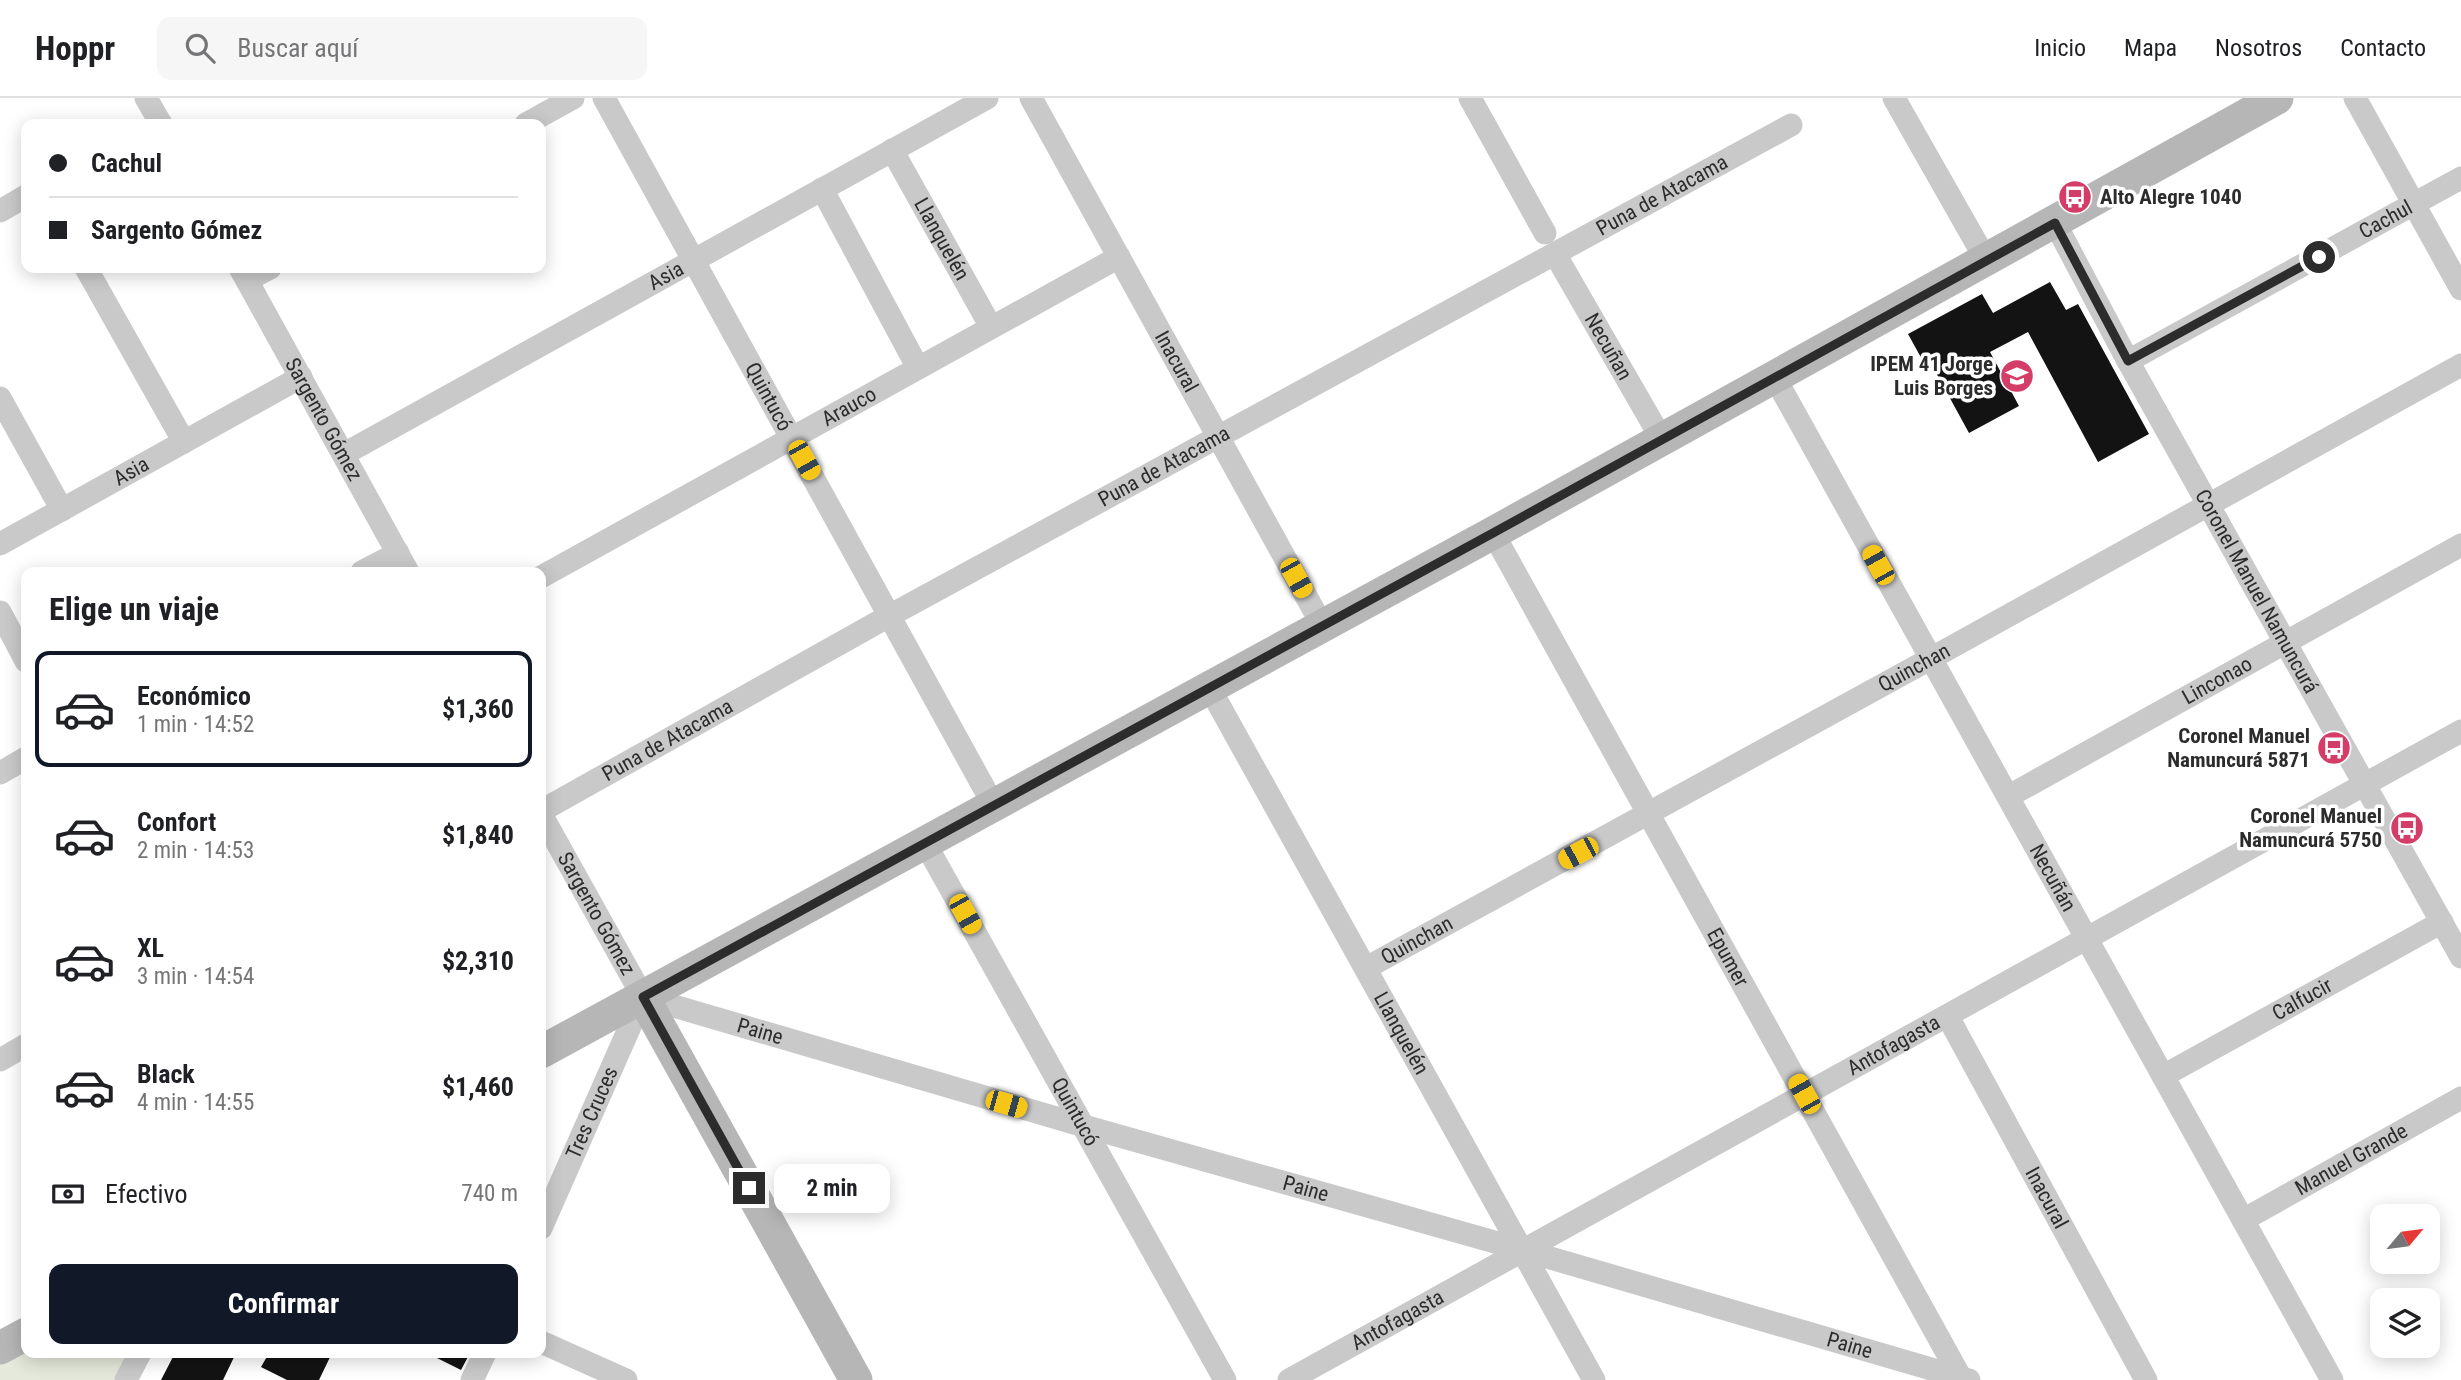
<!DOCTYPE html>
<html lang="es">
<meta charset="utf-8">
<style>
:root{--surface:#fff;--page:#f6f6f6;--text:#202124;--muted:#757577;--line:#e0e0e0;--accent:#111827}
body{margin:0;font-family:"Roboto Condensed",sans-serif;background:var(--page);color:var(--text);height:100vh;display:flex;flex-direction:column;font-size:26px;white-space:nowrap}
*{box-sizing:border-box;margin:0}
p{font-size:23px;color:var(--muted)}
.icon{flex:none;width:38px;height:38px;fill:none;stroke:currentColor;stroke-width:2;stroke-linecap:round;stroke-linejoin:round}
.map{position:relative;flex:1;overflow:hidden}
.side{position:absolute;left:21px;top:469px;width:525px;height:791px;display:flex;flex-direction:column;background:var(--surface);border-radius:14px;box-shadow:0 4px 18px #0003}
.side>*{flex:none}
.top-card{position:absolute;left:21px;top:21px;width:525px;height:154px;border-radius:14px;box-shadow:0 4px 18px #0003;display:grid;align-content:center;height:154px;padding:0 28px;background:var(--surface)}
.needle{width:46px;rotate:61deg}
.fabs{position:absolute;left:2370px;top:1106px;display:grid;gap:14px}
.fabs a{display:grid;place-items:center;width:70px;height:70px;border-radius:14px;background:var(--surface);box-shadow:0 4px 18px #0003;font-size:35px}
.end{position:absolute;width:32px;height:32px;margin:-16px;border:9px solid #2c2c2c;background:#fff;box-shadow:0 0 0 4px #fff}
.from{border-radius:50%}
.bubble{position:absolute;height:49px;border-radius:14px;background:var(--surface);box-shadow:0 4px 18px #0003;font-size:23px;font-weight:700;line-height:49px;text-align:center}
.car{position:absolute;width:21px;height:42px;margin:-21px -10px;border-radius:9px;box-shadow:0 0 5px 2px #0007;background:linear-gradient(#f5c518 24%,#345 0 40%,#f5c518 0 76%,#345 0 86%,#f5c518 0)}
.top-card b{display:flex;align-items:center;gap:24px;height:66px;font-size:26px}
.top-card b+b{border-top:2px solid var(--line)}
.top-card i{width:18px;height:18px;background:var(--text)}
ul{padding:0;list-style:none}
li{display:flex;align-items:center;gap:21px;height:116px;margin:0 14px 10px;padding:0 14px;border:4px solid transparent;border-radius:14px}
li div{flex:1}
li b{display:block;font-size:26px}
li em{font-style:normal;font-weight:700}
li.on{border-color:var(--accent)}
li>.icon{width:63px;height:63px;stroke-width:1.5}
h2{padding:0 28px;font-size:32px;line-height:84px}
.pay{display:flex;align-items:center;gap:18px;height:77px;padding:0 28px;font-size:26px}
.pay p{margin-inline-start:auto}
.primary-button{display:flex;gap:14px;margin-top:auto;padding:14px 28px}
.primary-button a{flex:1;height:80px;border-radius:14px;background:var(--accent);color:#fff;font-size:28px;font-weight:700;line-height:80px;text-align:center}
header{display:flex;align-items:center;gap:42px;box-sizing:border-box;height:98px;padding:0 35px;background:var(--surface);border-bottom:2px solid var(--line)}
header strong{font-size:33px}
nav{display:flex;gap:38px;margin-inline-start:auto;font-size:24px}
.search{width:490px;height:63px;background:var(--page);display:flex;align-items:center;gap:18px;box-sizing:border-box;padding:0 24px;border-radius:14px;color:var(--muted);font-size:26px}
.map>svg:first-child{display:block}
.green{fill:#e5e9db}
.building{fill:#131313}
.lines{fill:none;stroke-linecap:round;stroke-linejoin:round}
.minor{stroke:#c9c9c9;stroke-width:23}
.secondary{stroke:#b6b6b6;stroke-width:33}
.route{stroke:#2c2c2c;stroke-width:9}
.labels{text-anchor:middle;stroke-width:7;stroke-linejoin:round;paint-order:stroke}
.street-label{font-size:21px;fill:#2c2c2c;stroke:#fff}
.poi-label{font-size:21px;font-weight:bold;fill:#2c2c2c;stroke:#fff;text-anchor:end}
</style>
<header>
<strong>Hoppr</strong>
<div class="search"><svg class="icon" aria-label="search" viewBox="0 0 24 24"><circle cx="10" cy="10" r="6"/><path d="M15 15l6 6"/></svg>Buscar aquí</div>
<nav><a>Inicio</a><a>Mapa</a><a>Nosotros</a><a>Contacto</a></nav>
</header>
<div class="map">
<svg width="2461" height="1282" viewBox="0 0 2461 1282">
<rect width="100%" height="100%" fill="#fff"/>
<path class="green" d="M 26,1247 L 26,1255 L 129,1255 L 116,1282 L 0,1282 L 0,1261 Z"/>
<path class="building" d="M 2050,184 L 2066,212 L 2078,206 L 2149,336 L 2098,364 L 2028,234 L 1990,254 L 2019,308 L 1969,335 L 1934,271 L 1929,274 L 1908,236 L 1982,196 L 1993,215 Z
M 175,1255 L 236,1255 L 223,1282 L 161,1282 Z
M 269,1255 L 332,1255 L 319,1282 L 287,1282 L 261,1269 Z
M 427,1255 L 470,1255 L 461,1272 Z"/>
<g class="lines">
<g class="minor">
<path d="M 146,0 L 161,26"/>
<path id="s1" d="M 604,0 L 994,708"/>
<path id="s2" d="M 1031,0 L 1322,527"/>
<path d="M 1470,0 L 1545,135"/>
<path d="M 1894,0 L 1986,162"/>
<path d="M 2355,0 L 2461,191"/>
<path d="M 526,26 L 573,0"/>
<path id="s3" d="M 892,52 L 991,229"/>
<path d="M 822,91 L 918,270"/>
<path d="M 0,113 L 26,98"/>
<path id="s4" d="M 2055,125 L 2128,263 L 2461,859"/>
<path id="s5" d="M 1555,156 L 1661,340"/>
<path d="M 86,170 L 184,344"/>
<path id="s6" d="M 240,170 L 408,474"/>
<path d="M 247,182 L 270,170"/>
<path id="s7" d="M 2128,263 L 2461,80"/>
<path id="s8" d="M 1774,278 L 2332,1282"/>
<path d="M 0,300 L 62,412"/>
<path id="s9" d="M 344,356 L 987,0"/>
<path id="s10" d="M 1493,435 L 1962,1282"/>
<path id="s11" d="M 0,446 L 301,279"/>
<path d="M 362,474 L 398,455"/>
<path id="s12" d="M 541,479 L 1119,159"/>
<path d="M 0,514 L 26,563"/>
<path id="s13" d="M 1209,589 L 1594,1282"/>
<path d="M 0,675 L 26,660"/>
<path id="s14" d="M 2009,698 L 2461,447"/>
<path id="s15" d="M 541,713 L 889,518 L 1791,27"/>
<path id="s16" d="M 541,716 L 643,899"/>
<path id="s17" d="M 925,745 L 1225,1282"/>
<path id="s18" d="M 1366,870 L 1930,561 L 2461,267"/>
<path id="s19" d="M 643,899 L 1084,1028 L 1523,1152 L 1969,1282"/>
<path id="s20" d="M 1948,919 L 2146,1282"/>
<path d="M 0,962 L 26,947"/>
<path id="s21" d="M 2163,978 L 2442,824"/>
<path id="s22" d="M 2243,1122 L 2461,1000"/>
<path id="s23" d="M 541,1130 L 643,899"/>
<path d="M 541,1244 L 626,1282"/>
<path d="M 126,1282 L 140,1255"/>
<path d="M 472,1282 L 485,1255"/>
<path id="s24" d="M 1289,1282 L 2461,633"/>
</g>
<path class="secondary" d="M 643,899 L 856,1282
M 541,954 L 1493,435 L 2277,0
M 0,1250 L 26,1236"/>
</g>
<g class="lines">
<path class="route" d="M 749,1090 L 643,899 L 1493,435 L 2055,125 L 2128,263 L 2319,159"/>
</g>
<defs>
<g id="bus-disc" transform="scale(1.75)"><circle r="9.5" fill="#d43d67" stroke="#fff"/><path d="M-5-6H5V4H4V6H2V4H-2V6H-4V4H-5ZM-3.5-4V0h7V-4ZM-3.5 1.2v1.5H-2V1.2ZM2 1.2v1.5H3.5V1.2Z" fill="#fff"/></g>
<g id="school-disc" transform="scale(1.75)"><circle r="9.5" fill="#d43d67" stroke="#fff"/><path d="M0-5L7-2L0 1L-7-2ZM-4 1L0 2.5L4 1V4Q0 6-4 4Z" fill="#fff"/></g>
</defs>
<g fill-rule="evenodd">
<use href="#bus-disc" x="2075" y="99"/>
<use href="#school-disc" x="2017" y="278"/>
<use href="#bus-disc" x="2334" y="650"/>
<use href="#bus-disc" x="2407" y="730"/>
</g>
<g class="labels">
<g class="street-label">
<text dy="7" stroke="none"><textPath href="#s15" startOffset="1279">Puna de Atacama</textPath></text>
<text dy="7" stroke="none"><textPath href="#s7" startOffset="294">Cachul</textPath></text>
<text dy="7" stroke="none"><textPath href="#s3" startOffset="102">Llanquelén</textPath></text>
<text dy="7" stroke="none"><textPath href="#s9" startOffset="368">Asia</textPath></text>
<text dy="7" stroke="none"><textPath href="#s5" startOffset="107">Necuñan</textPath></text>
<text dy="7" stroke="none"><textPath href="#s2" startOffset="301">Inacural</textPath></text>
<text dy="7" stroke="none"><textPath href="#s1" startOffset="341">Quintucó</textPath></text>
<text dy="7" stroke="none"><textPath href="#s12" startOffset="352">Arauco</textPath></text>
<text dy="7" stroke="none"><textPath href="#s6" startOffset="173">Sargento Gómez</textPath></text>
<text dy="7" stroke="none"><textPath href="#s15" startOffset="712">Puna de Atacama</textPath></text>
<text dy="7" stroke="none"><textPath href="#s11" startOffset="150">Asia</textPath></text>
<text dy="7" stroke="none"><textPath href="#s4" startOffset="420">Coronel Manuel Namuncurá</textPath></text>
<text dy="7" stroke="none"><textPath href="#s18" startOffset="625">Quinchan</textPath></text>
<text dy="7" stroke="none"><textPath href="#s14" startOffset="238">Linconao</textPath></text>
<text dy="7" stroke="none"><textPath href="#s15" startOffset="145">Puna de Atacama</textPath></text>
<text dy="7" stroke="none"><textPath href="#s8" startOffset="574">Necuñán</textPath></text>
<text dy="7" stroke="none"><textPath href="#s16" startOffset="114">Sargento Gómez</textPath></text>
<text dy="7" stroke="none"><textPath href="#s18" startOffset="58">Quinchan</textPath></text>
<text dy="7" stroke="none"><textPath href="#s10" startOffset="485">Epumer</textPath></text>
<text dy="7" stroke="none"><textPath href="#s21" startOffset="159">Calfucir</textPath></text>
<text dy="7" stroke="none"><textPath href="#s19" startOffset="122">Paine</textPath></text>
<text dy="7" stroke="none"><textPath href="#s13" startOffset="396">Llanquelén</textPath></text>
<text dy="7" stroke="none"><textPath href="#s24" startOffset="691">Antofagasta</textPath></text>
<text dy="7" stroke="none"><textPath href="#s17" startOffset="308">Quintucó</textPath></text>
<text dy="7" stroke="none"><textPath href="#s23" startOffset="126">Tres Cruces</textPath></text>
<text dy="7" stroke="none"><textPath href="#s22" startOffset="124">Manuel Grande</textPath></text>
<text dy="7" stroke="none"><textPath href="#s19" startOffset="690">Paine</textPath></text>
<text dy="7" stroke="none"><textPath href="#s20" startOffset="206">Inacural</textPath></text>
<text dy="7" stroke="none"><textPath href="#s24" startOffset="124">Antofagasta</textPath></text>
<text dy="7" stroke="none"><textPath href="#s19" startOffset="1256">Paine</textPath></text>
</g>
<g class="poi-label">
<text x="2100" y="106" text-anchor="start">Alto Alegre 1040</text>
<text x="1993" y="273">IPEM 41 Jorge<tspan x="1993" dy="24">Luis Borges</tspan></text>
<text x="2310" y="645">Coronel Manuel<tspan x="2310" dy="24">Namuncurá 5871</tspan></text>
<text x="2382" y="725">Coronel Manuel<tspan x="2382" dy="24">Namuncurá 5750</tspan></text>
</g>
</g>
</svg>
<div class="fabs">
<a><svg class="needle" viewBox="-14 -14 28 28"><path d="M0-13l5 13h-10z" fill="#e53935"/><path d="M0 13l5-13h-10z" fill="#757577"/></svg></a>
<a><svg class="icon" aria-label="layers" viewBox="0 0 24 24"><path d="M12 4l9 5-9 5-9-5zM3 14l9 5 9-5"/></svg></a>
</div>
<i class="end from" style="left:2319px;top:159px"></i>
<i class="end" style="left:749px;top:1090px"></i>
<div class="bubble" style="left:774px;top:1066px;width:116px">2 min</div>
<i class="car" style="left:804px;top:362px;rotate:151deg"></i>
<i class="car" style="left:1878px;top:467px;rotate:331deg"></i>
<i class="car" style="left:1296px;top:480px;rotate:151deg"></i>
<i class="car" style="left:1578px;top:755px;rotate:242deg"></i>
<i class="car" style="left:965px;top:816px;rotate:151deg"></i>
<i class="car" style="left:1804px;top:996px;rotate:331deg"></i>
<i class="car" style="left:1006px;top:1006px;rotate:106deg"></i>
<div class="top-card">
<b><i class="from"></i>Cachul</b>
<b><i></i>Sargento Gómez</b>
</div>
<section class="side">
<h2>Elige un viaje</h2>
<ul>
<li class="on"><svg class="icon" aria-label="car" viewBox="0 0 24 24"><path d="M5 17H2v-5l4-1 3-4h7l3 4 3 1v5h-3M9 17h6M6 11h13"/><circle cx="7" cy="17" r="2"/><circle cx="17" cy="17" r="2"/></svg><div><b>Económico</b><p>1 min · 14:52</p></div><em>$1,360</em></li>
<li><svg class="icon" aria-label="car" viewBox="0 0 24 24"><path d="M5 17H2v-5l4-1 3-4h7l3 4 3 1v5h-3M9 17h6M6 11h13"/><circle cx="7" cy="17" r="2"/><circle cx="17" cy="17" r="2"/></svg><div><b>Confort</b><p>2 min · 14:53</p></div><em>$1,840</em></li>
<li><svg class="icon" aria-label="car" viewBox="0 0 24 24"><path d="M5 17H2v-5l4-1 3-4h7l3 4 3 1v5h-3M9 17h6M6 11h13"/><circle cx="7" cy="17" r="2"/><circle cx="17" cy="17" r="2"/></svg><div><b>XL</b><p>3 min · 14:54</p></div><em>$2,310</em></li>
<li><svg class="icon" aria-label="car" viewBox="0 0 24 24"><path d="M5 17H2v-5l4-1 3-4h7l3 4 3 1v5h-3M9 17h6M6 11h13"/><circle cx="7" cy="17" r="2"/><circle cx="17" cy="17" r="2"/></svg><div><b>Black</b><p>4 min · 14:55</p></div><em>$1,460</em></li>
</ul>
<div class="pay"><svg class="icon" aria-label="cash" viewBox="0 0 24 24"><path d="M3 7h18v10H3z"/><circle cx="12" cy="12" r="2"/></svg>Efectivo<p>740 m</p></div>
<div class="primary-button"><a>Confirmar</a></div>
</section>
</div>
